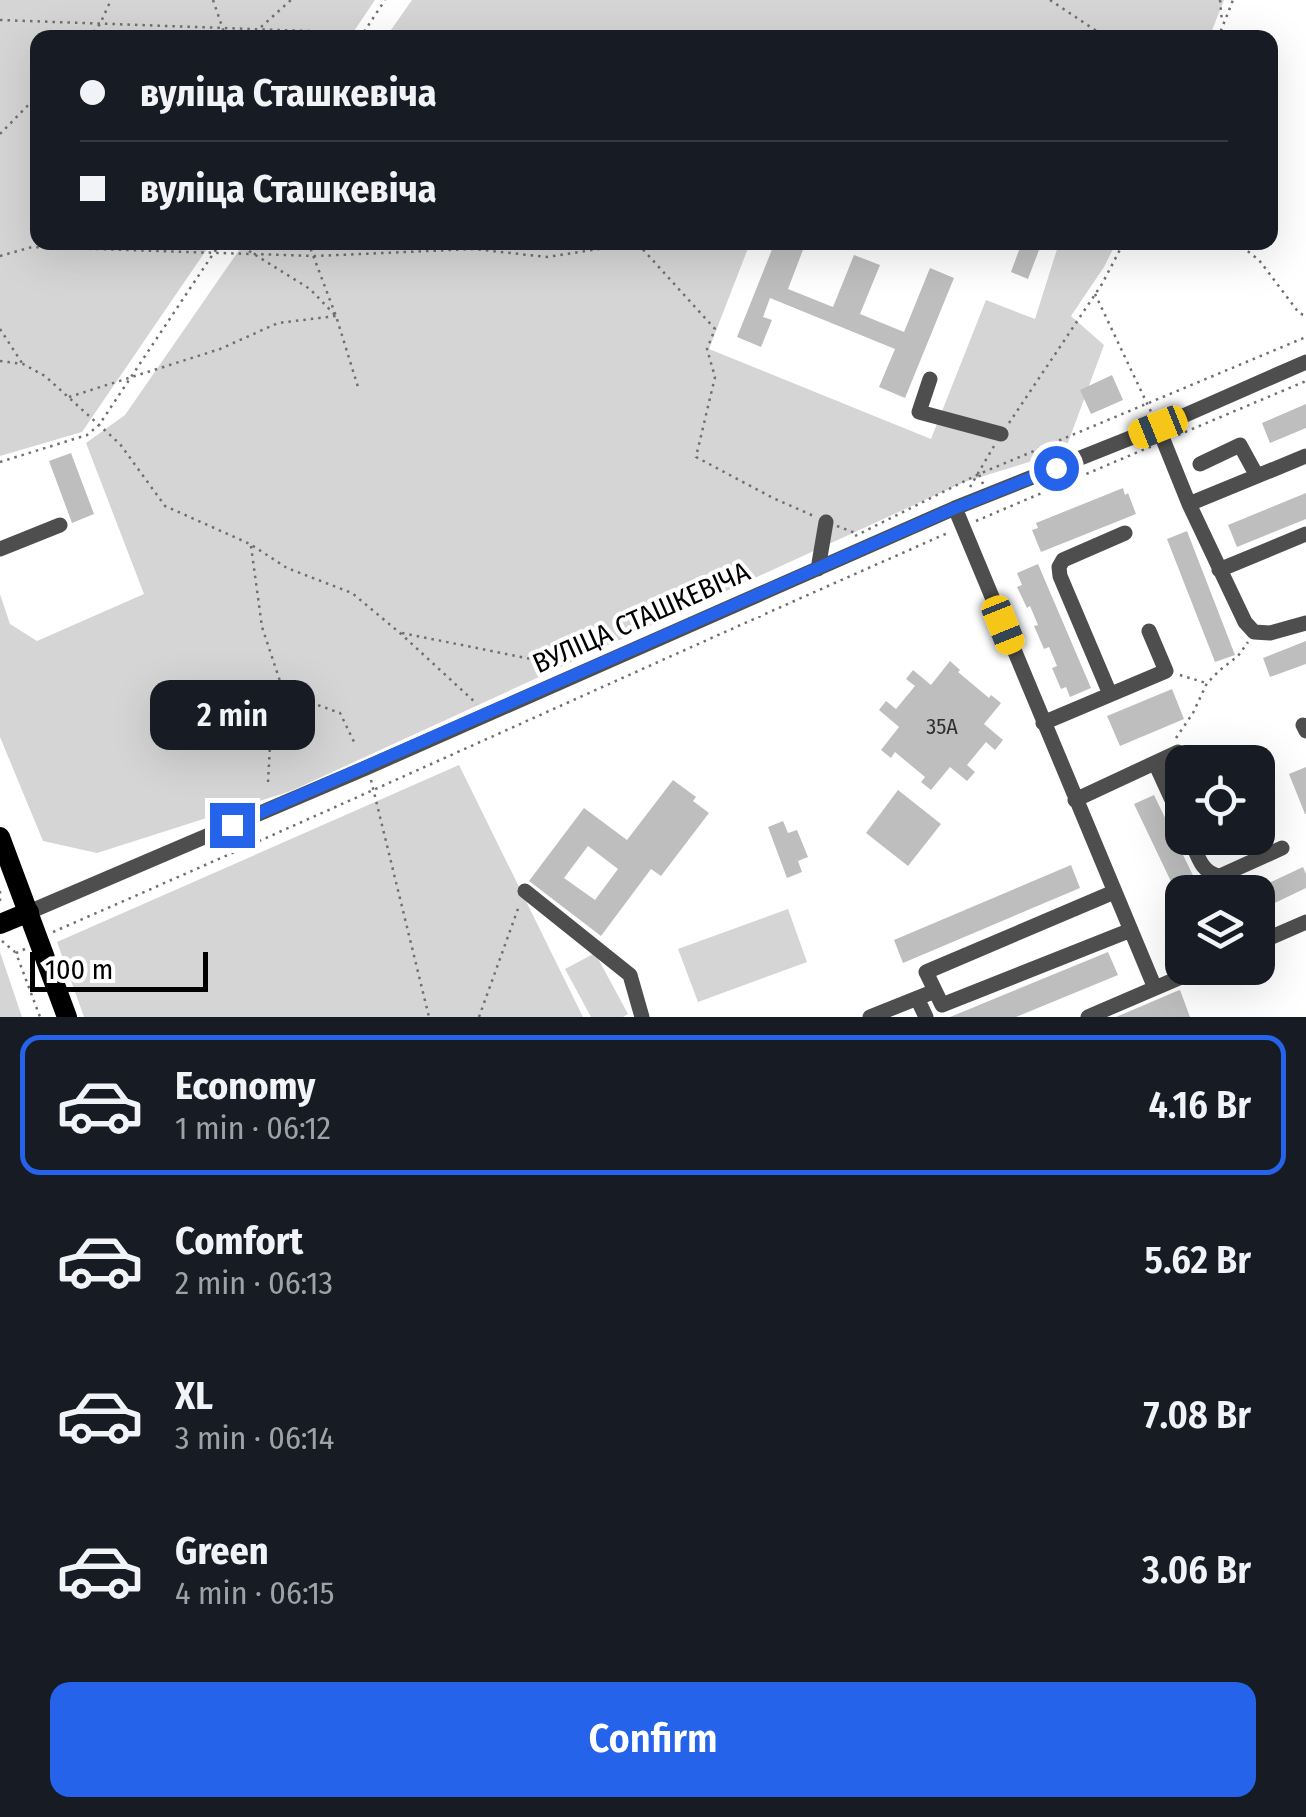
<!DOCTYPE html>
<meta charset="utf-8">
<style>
:root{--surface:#171b24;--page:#20242c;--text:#f1f3f6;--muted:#9ea1a6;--line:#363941;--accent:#2563eb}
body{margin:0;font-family:"Fira Sans Condensed",sans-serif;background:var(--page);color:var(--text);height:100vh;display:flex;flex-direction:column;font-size:38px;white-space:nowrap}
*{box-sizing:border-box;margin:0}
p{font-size:32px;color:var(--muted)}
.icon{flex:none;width:55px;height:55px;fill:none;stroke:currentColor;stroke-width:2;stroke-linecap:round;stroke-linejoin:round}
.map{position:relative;height:1017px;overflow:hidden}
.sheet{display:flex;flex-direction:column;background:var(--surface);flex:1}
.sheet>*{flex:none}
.top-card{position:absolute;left:30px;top:30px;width:1248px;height:220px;border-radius:20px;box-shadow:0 10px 40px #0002;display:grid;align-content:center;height:220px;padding:0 50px;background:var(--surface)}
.tools{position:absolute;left:1165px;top:745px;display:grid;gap:20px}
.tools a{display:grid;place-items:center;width:110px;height:110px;border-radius:20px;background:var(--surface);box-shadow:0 10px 40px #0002;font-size:50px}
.scale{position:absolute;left:30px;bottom:25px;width:178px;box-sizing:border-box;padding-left:10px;border:5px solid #000;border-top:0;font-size:28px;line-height:35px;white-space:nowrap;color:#000;-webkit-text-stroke:8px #fff;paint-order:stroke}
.end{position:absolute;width:45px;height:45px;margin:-22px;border:12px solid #2563eb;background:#fff;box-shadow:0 0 0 5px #fff}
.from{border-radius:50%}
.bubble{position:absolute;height:70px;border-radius:20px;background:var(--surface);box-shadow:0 10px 40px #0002;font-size:32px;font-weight:600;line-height:70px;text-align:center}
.car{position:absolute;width:30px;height:60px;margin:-30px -15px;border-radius:12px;box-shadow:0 0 8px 2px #0007;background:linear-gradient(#f5c518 24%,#345 0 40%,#f5c518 0 76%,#345 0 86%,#f5c518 0)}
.top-card b{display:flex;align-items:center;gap:35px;height:95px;font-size:38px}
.top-card b+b{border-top:2px solid var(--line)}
.top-card i{width:25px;height:25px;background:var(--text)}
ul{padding:18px 0 0;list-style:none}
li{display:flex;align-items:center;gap:30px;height:140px;margin:0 20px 15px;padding:0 30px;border:5px solid transparent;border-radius:20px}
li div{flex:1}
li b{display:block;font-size:38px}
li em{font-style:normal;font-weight:600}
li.active{border-color:var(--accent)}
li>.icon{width:90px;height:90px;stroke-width:1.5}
.primary-button{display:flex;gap:20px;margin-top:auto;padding:20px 50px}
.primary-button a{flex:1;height:115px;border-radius:20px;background:var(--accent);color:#fff;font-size:40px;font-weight:600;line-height:115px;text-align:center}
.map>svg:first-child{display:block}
.green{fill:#d5d5d5}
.building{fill:#bebebe;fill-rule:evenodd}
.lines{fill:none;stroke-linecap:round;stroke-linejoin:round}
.path{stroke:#707070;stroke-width:2.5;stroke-dasharray:2.5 5;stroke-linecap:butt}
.minor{stroke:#4e4e4e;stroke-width:15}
.major{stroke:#000;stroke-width:20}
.route{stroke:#2563eb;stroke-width:12}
.labels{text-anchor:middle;stroke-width:8;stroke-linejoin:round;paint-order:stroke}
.number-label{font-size:22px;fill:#303030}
.street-label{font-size:28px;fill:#000;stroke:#fff}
</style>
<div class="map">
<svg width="1306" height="1017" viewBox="0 0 1306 1017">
<rect width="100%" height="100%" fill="#fff"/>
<path class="green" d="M 0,0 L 375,0 L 350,37 L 38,38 L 38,242 L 211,243 L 82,432 L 0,456 Z
M 412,0 L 1224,0 L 1209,38 L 386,37 Z
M 244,243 L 750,243 L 709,349 L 931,439 L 986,300 L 1035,319 L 1059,243 L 1116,243 L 1104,267 L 1071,316 L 1104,345 L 1065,451 L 964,482 L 291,791 L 97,853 L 43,841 L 0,737 L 0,594 L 10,624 L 37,641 L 144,594 L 86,443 L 125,415 Z
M 459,765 L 583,1017 L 84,1017 L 57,942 Z
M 788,909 L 807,962 L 698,1002 L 678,949 Z
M 0,952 L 22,1017 L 0,1017 Z
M 595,953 L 628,1014 L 623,1017 L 591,1017 L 565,969 Z"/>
<path class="building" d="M 775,242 L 806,242 L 788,289 L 833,307 L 854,255 L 880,265 L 860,314 L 904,332 L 930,268 L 954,278 L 905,398 L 879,387 L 895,349 L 770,298 L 763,317 L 772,320 L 761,347 L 737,337 Z
M 1022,242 L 1042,242 L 1028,279 L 1011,272 Z
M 1112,375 L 1123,400 L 1091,414 L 1080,390 Z
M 1306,404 L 1306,428 L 1270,443 L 1262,423 Z
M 71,453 L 94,514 L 72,523 L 49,461 Z
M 1123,488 L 1125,495 L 1128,493 L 1136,514 L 1041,552 L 1032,530 L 1038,528 L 1036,523 Z
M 1306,493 L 1306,519 L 1237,547 L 1228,525 Z
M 1187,531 L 1235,655 L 1215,662 L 1167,539 Z
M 1038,564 L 1091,688 L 1070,697 L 1066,687 L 1061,689 L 1052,668 L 1057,666 L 1049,647 L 1044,649 L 1034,626 L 1038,625 L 1030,606 L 1027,608 L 1017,587 L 1022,585 L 1017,573 Z
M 1306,641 L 1306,664 L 1270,677 L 1263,658 Z
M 950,661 L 960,670 L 958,672 L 989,698 L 991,695 L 1001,703 L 984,724 L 1003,740 L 995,750 L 986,742 L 967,765 L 975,772 L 967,781 L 950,767 L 931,790 L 921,782 L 925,777 L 895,752 L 891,758 L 881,750 L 899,727 L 879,710 L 886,701 L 896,709 L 915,686 L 906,679 L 913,670 L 931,685 Z
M 1172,689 L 1184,719 L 1120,746 L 1107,716 Z
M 1306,767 L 1306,814 L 1305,814 L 1289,774 Z
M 673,780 L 696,797 L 693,801 L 709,813 L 661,876 L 651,869 L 601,936 L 529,881 L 584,808 L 627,840 ZM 588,846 L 618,869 L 595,900 L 564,878 Z
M 898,790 L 941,824 L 908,866 L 866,833 Z
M 1154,795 L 1201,892 L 1176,892 L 1134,804 Z
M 783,821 L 788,833 L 797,830 L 808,857 L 798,861 L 802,872 L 787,878 L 768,827 Z
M 1071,865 L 1080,888 L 903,963 L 894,940 Z
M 1303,867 L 1306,874 L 1306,888 L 1258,911 L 1258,888 Z
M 1108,952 L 1118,975 L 1016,1017 L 950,1017 Z
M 1180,990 L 1190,1017 L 1116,1017 L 1177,991 Z"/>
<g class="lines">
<path class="path" d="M 213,0 L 226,38
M 1050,0 L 1107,38
M 1220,0 L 1222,22
M 0,20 L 363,33 L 371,38
M 261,27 L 291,0
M 89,38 L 100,24 L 111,0
M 360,38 L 385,0
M 1218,38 L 1233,0
M 0,134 L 38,95
M 308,242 L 336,316 L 358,387
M 1236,242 L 1259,260 L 1299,313 L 1306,316
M 638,244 L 715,329 L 707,349 L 715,377 L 696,457 L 773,498 L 816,517
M 249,251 L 310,289 L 335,315
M 0,256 L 32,247 L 315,256 L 474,249 L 547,257 L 644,242
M 1095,294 L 1153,416
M 0,329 L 22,363
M 0,361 L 23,364 L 45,376 L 120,444 L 165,506 L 250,544 L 287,568 L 352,593 L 400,633 L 477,704
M 69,397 L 220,349 L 278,323 L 336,316
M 1009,423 L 1102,284 L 1124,242
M 1178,435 L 1306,381
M 0,462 L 87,435 L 99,425 L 221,242
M 983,484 L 979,474 L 1306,337
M 970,487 L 994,446
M 976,521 L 1152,446
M 837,526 L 858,534
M 855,536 L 979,474
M 251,546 L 262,627 L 284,693 L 340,713 L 356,746
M 402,633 L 561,665
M 1180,675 L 1206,683
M 1176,738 L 1193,713 L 1207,683 L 1220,670 L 1238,656 L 1248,642
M 371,780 L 429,1017
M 268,782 L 271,727 L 284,695
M 0,891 L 0,904
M 53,932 C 353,801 650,664 950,532
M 2,941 L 15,952
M 25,949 L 16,953 L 40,1017
M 479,1017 L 519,906"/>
<path class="minor" d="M 930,379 L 919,412 L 1001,434
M 1158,427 L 1189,504 L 1245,622 L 1254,632 L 1270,633 L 1306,623
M 1200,464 L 1240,445 L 1257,476
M 1189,504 L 1306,456
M 955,508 L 1155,988
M 0,549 L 60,525
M 818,569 L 826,522
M 1219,570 L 1306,534
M 1110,694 L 1060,576 L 1059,567 L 1063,560 L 1125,533
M 1043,723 L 1166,671 L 1149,631
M 1303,725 L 1306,731
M 1155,763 L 1182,822
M 1075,800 L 1178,752
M 1190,838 C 1197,853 1201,874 1220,876 L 1282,848
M 525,891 L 630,975 L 642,1017
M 1114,892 L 926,972 L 942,1005 L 1131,930
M 29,912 L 368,767 L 955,508 L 1158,427 L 1306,362
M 1258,943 L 1306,922
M 917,998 L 926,1017
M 870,1017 L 935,991
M 1088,1017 L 1202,968"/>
<path class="major" d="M 0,837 L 67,1017
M 0,924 L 29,912"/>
</g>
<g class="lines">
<path class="route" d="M 232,825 L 955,508 L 1056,468"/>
</g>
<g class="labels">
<g class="number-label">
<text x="942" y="734">35А</text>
</g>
<g class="street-label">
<text transform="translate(641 617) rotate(-24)" y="10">ВУЛІЦА СТАШКЕВІЧА</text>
</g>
</g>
</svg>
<div class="tools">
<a><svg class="icon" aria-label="locate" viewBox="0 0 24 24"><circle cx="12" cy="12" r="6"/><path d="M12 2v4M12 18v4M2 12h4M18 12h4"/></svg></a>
<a><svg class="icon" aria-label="layers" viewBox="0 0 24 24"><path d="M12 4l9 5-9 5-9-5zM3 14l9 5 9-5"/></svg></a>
</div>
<div class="scale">100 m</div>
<i class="end from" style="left:1056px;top:468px"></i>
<i class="end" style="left:232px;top:825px"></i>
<div class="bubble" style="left:150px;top:680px;width:165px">2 min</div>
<i class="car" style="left:1158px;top:427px;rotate:248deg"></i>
<i class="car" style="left:1003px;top:625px;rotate:158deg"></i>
<div class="top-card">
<b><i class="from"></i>вуліца Сташкевіча</b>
<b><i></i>вуліца Сташкевіча</b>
</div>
</div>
<section class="sheet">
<ul>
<li class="active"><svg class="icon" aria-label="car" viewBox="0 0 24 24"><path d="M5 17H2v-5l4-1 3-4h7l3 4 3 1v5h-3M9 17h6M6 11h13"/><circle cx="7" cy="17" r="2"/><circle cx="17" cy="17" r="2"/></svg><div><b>Economy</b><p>1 min · 06:12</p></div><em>4.16 Br</em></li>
<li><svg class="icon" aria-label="car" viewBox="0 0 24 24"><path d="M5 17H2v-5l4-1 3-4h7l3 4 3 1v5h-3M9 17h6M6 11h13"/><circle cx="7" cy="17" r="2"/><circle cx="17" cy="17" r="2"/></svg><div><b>Comfort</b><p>2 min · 06:13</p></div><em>5.62 Br</em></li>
<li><svg class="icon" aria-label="car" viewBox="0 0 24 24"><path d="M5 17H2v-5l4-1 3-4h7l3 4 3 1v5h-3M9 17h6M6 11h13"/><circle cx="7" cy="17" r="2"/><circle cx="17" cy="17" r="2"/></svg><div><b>XL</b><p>3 min · 06:14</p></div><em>7.08 Br</em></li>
<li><svg class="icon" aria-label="car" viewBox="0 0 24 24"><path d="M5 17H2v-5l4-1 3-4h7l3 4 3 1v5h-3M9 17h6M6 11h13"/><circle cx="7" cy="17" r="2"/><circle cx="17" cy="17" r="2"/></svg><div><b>Green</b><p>4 min · 06:15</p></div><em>3.06 Br</em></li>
</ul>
<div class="primary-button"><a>Confirm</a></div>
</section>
